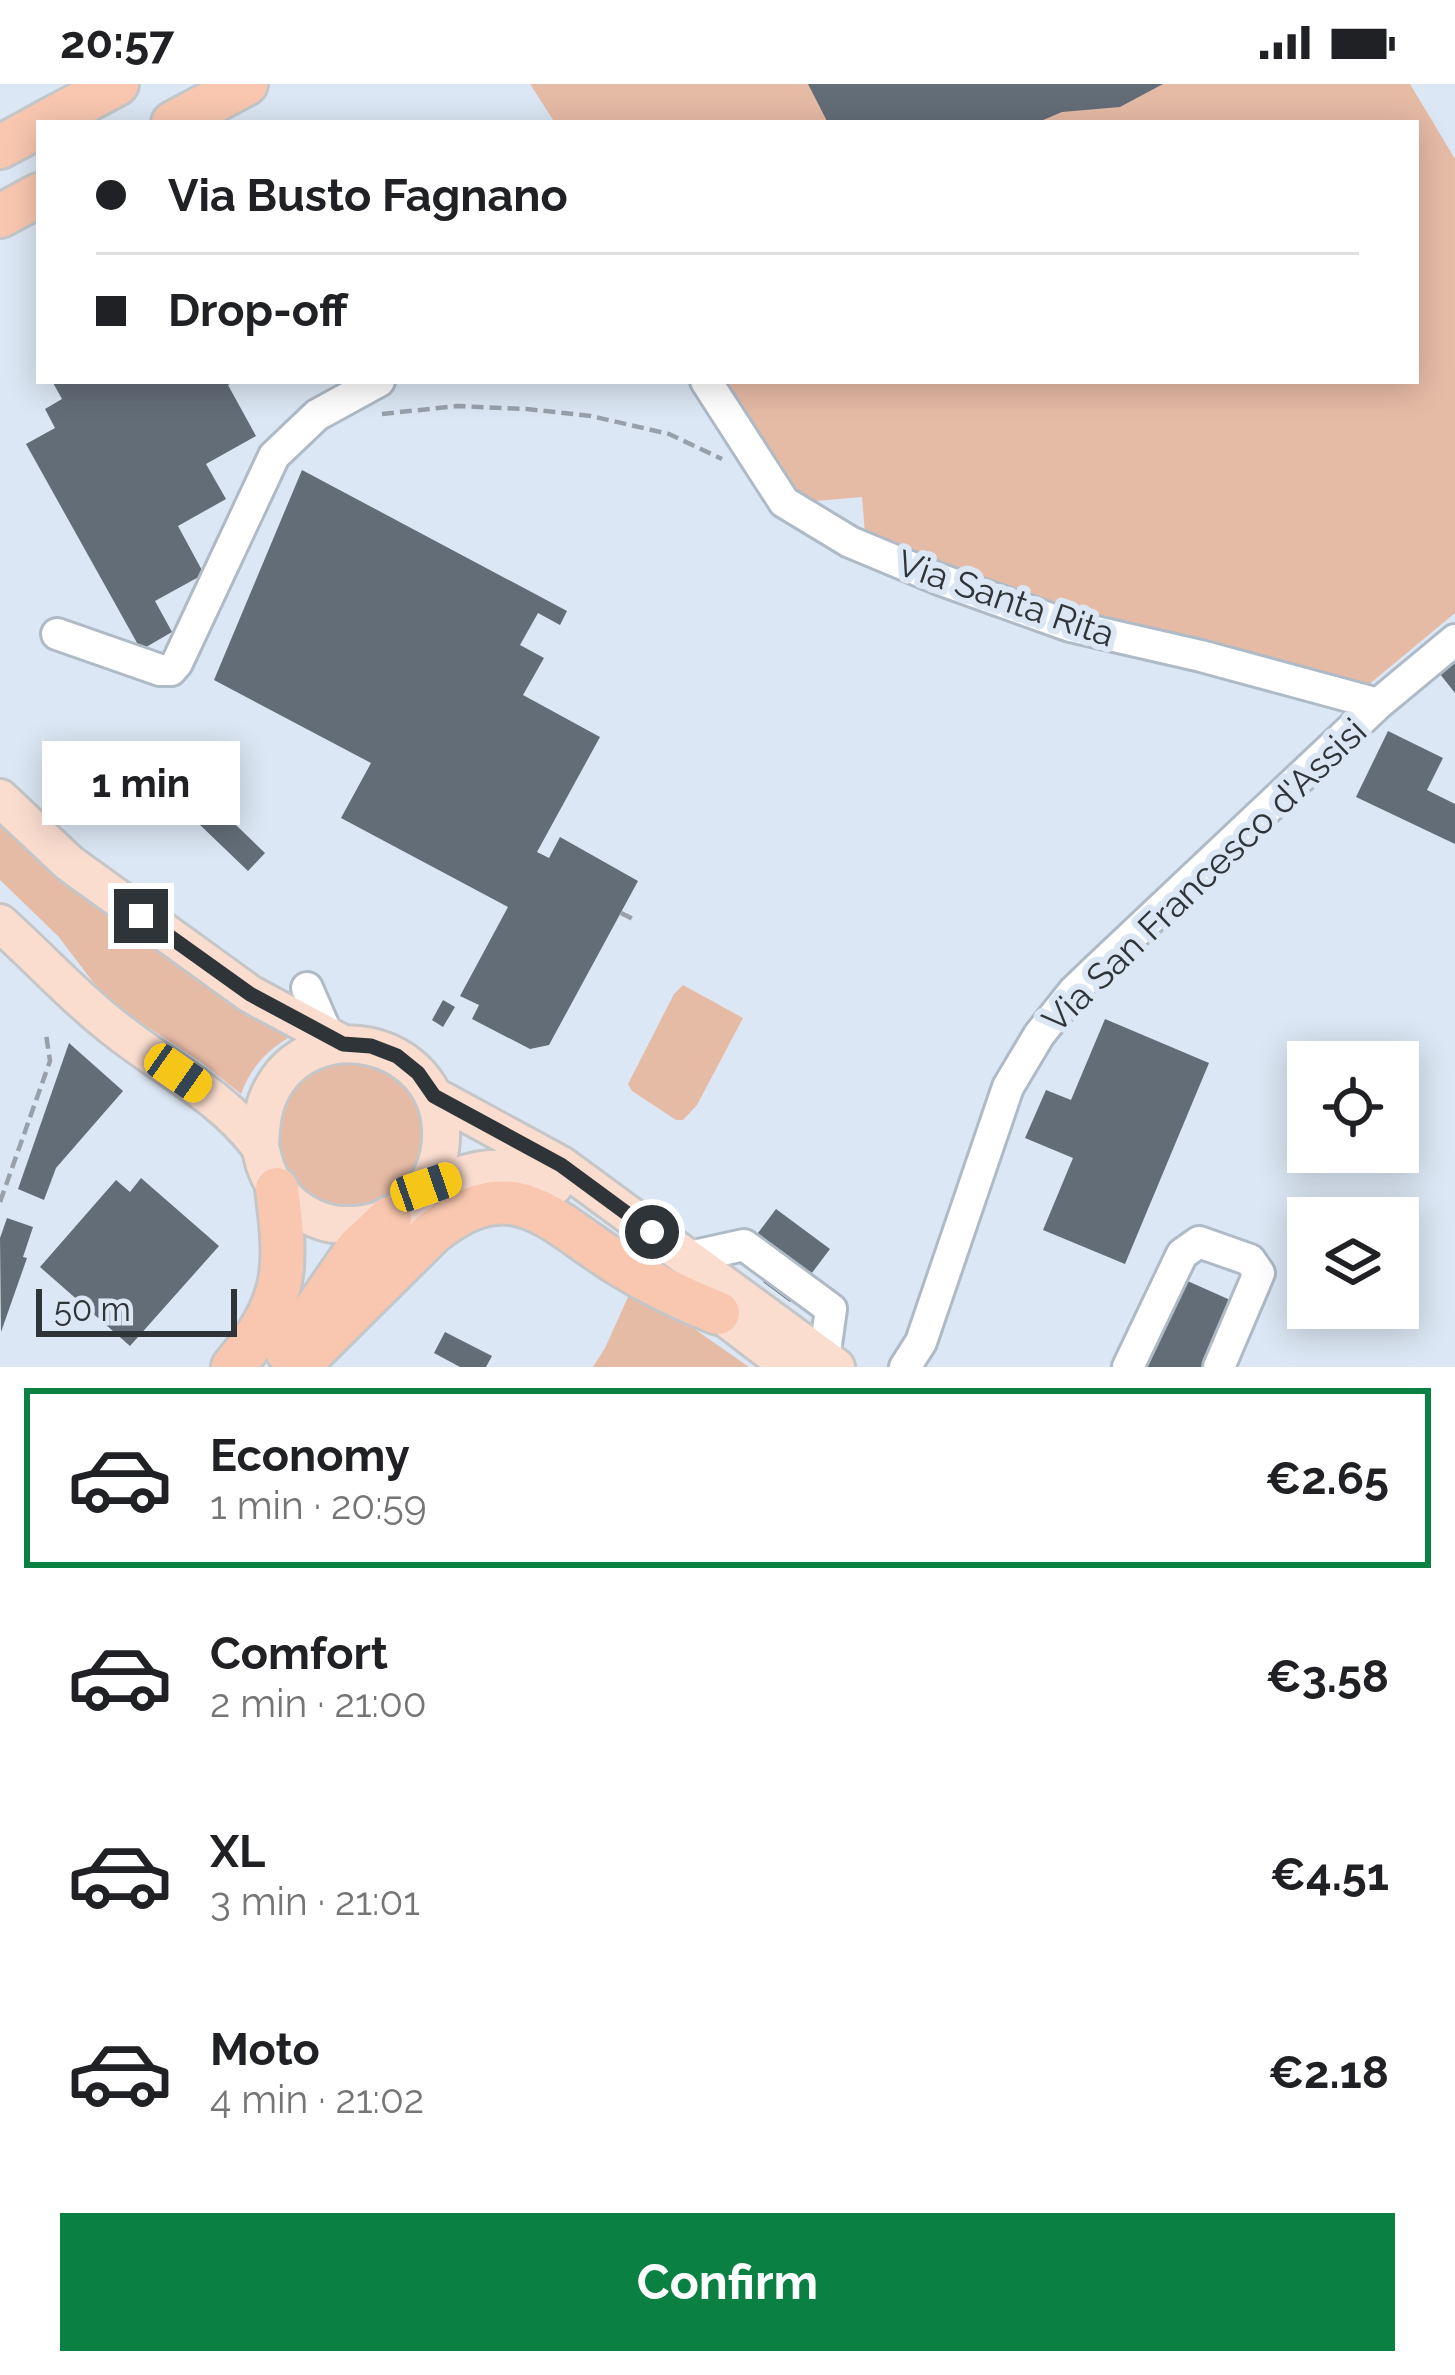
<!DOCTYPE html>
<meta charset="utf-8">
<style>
:root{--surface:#fff;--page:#f6f6f6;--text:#202124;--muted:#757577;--line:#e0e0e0;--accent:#0b8043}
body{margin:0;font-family:Raleway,sans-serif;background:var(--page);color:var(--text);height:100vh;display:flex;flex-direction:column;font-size:45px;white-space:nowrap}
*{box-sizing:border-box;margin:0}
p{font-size:39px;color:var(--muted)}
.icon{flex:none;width:66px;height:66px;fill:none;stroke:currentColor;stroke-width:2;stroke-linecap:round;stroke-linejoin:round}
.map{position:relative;height:1283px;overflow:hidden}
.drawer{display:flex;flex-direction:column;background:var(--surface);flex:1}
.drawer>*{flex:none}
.guide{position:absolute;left:36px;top:36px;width:1383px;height:264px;border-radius:0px;box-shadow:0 6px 30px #0003;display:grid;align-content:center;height:264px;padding:0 60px;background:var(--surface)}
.tools{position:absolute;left:1287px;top:957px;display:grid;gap:24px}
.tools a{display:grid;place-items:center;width:132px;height:132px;border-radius:0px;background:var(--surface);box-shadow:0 6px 30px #0003;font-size:60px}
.scale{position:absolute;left:36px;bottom:30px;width:201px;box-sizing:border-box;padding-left:12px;border:6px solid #2f3439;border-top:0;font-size:33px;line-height:42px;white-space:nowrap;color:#2f3439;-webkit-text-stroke:9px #dbe7f4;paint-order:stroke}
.end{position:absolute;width:54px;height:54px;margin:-27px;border:15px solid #2f3439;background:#fff;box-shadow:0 0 0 6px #fff}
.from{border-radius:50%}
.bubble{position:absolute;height:84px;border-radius:0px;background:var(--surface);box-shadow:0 6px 30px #0003;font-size:39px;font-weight:700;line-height:84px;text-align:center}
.car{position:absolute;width:36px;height:72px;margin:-36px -18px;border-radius:15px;box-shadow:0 0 9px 3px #0007;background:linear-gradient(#f5c518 24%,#345 0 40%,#f5c518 0 76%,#345 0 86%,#f5c518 0)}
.guide b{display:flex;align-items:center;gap:42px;height:114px;font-size:45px}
.guide b+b{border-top:3px solid var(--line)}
.guide i{width:30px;height:30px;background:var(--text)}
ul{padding:21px 0 0;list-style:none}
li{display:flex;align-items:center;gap:36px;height:180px;margin:0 24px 18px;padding:0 36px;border:6px solid transparent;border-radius:0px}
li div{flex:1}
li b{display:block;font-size:45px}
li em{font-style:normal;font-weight:700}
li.on{border-color:var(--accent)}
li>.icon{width:108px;height:108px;stroke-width:1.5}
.primary-button{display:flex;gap:24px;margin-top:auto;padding:24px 60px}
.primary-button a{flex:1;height:138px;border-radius:0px;background:var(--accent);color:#fff;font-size:48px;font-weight:700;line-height:138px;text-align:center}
.status{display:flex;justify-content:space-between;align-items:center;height:84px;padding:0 60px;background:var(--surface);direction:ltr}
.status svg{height:33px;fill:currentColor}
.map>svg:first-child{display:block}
.green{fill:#e6bba6}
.building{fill:#636d78}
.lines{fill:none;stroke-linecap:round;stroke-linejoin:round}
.minor-casing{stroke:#afbac7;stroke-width:36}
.major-casing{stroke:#c5c6c8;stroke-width:42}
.highway-casing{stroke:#c5c6c8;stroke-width:48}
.path{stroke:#98a1ab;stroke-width:4.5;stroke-dasharray:12 6;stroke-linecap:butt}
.minor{stroke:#fff;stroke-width:30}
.major{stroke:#fbddd0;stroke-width:36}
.highway{stroke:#f9c7b0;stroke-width:42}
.route{stroke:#2f3439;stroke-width:15}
.labels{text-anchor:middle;stroke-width:12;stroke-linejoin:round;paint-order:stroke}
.street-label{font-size:36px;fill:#2f3439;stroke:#dbe7f4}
</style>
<div class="status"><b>20:57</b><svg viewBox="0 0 49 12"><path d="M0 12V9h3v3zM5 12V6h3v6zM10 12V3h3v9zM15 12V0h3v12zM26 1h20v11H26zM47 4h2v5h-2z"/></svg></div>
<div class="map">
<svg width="1455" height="1283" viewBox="0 0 1455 1283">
<rect width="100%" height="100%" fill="#dbe7f4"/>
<path class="green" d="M 530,0 L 1410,0 L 1455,75 L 1455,529 L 1367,602 L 1361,602 L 1010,508 L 865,449 L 862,413 L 804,418 L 725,297 L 1416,297 L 1416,39 L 555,39 Z
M 0,739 C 86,824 190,884 288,954 C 265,968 250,985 241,1010 L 201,978 L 120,925 L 93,898 L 58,852 L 0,796 Z
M 683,901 L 743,934 L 697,1021 L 683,1036 L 676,1036 L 632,1007 L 628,1000 L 674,910 Z
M279 1050a72 72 0 1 1 144 0a72 72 0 1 1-144 0Z
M 633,1202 L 749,1283 L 593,1283 L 605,1264 Z"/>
<path class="building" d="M 808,0 L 1163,0 L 1120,23 L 1062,28 L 1036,39 L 828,39 Z
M 52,297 L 235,297 L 228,301 L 256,352 L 206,380 L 226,415 L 178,442 L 204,490 L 155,517 L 172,548 L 141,566 L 26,360 L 55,344 L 45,325 L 62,315 Z
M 302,386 L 567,527 L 560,541 L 538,529 L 520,561 L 544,574 L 523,611 L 600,653 L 537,768 L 549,774 L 560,753 L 638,797 L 549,961 L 530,965 L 472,935 L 479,921 L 460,912 L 508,823 L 341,734 L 371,679 L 214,596 Z
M 1455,578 L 1455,609 L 1440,590 Z
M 1388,647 L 1443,674 L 1427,706 L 1455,720 L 1455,760 L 1356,713 Z
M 215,721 L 265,769 L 248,787 L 198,739 Z
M 443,916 L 455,923 L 443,943 L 432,936 Z
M 1105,935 L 1209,979 L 1125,1180 L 1043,1146 L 1073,1074 L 1025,1054 L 1046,1006 L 1071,1016 Z
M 69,959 L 123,1007 L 56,1084 L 44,1116 L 18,1105 Z
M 141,1094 L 219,1162 L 130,1262 L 40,1183 L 116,1096 L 130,1108 Z
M 776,1125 L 830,1165 L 790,1218 L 763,1198 L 782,1172 L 755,1153 Z
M 7,1134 L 33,1143 L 23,1173 L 27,1174 L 1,1248 L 0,1154 Z
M 1183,1195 L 1237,1219 L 1208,1283 L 1143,1283 Z
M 445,1248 L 492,1272 L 486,1283 L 460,1283 L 434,1269 Z"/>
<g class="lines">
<g class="minor-casing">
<path id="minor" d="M 706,297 L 784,418 L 850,458 L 939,495 L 1070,542 L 1201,572 L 1378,620
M 57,550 L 160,586 L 171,586 L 177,579 L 274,372 L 317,331 L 379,297
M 307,904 L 327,950
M 685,1174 L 744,1161 L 831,1225 L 824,1275
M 905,1283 L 921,1258 L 1008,1003 L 1039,951 L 1074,907 L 1097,885 L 1378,620 L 1455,556
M 1128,1283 L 1182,1170 L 1199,1158 L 1250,1176 L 1259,1189 L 1219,1283"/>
</g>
<g class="major-casing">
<path id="major" d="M 0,714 L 69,779 L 250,910 L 343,960
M 0,839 C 40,875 78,917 122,950 C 167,985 221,1012 257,1059 C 263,1066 262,1075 266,1084 C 276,1112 304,1135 333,1140 C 364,1144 395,1136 417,1113 C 434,1094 442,1071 441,1046 C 438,955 310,927 270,1009 C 262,1026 261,1043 260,1062
M 434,1012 L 561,1081 L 836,1283
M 426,1103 C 477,1085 503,1073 554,1102
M 697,1212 L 790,1283"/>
</g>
<g class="highway-casing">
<path id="highway" d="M 44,39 L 117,0
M 173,39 L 246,0
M 0,63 L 39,42
M 0,132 L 39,111
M 287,1267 L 358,1164 L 390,1134
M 233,1283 C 287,1218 288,1187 277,1105
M 297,1283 L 433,1148 C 513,1086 547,1134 616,1178 C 649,1199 682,1215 718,1229"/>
</g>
<path class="path" d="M 382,330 L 457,322 L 527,325 L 591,332 L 669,350 L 722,375
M 621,829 L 635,836
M 0,1118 L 50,977 L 46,950"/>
<use href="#minor" class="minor"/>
<use href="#major" class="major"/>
<use href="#highway" class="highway"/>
</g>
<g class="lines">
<path class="route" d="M 141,832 L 250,910 L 343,960 L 371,962 L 397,972 L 418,989 L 434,1012 L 561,1081 L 652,1148"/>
</g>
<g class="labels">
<g class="street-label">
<text transform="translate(1006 514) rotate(19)" y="13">Via Santa Rita</text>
<text transform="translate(1204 791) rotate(-44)" y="13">Via San Francesco d'Assisi</text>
</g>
</g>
</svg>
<div class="tools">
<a><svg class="icon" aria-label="locate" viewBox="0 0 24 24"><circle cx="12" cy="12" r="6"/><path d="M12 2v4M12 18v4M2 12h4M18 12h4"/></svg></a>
<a><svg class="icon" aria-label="layers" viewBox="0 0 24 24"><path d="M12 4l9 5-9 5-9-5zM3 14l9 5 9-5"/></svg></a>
</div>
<div class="scale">50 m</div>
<i class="end from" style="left:652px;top:1148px"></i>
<i class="end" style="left:141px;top:832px"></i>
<div class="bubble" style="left:42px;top:657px;width:198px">1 min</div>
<i class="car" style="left:178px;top:989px;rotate:125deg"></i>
<i class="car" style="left:426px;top:1103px;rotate:71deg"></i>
<div class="guide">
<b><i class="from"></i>Via Busto Fagnano</b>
<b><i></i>Drop-off</b>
</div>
</div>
<section class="drawer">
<ul>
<li class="on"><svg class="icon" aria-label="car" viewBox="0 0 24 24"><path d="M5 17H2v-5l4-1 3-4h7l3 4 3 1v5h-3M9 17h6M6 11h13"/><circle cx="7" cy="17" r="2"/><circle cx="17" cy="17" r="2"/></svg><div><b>Economy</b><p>1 min · 20:59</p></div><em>€2.65</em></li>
<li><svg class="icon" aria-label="car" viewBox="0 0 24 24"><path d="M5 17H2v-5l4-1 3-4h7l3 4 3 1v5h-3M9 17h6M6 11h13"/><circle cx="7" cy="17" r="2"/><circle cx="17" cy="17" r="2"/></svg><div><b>Comfort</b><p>2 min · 21:00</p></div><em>€3.58</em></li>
<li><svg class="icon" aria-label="car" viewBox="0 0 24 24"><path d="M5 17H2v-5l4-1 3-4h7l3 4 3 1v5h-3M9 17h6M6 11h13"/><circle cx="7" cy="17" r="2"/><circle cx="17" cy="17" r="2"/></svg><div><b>XL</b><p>3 min · 21:01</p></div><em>€4.51</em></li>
<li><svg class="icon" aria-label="car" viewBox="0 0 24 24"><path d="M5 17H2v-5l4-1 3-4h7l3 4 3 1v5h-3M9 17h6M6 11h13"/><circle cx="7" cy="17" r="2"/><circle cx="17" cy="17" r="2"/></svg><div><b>Moto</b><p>4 min · 21:02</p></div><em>€2.18</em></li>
</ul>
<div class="primary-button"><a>Confirm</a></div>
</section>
